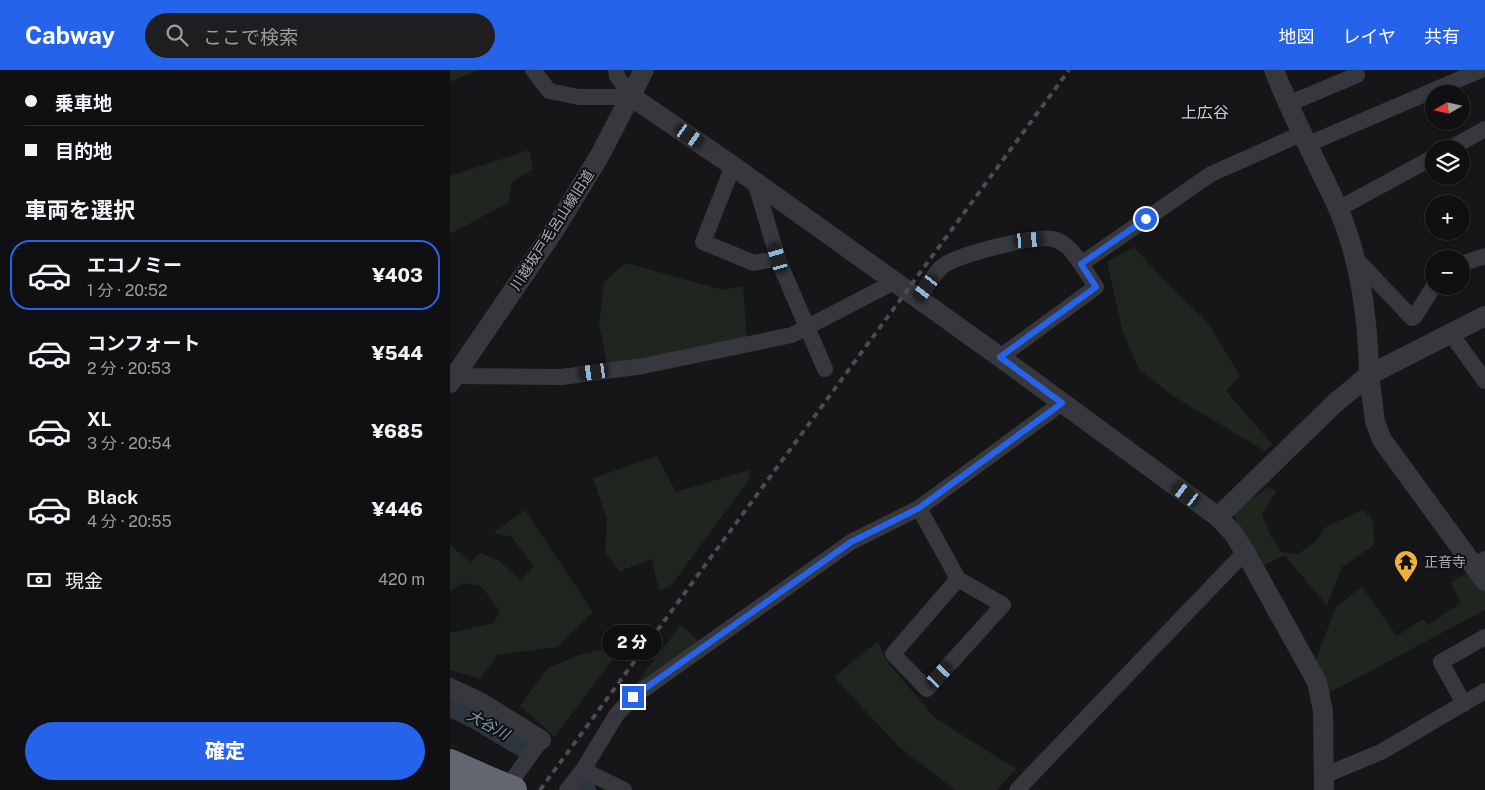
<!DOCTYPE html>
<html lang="ja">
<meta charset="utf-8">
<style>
:root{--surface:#101012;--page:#1e1e20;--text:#f1f3f6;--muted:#9c9d9f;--line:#303032;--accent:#2563eb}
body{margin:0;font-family:"Public Sans","Noto Sans JP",sans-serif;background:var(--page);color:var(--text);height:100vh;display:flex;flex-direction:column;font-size:19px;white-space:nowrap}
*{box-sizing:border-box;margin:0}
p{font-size:16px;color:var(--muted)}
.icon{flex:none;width:28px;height:28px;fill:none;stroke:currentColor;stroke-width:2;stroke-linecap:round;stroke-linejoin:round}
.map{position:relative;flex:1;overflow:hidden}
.drawer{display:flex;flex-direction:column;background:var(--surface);width:450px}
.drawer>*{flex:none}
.banner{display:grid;align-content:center;height:110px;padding:0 25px;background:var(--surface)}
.needle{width:32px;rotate:261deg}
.tools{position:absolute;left:975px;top:15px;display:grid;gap:10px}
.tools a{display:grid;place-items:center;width:45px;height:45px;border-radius:50%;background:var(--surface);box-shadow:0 1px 4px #0004,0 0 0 1px var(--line);font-size:25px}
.end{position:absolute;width:22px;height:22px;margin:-11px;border:6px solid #2563eb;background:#fff;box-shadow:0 0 0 2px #fff}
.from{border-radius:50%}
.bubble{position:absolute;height:35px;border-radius:18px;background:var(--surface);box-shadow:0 1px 4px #0004,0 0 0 1px var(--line);font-size:16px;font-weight:800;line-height:35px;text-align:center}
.car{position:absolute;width:15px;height:30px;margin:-15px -8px;border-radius:6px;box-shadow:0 0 4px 1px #0007;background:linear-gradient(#222 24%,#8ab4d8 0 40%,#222 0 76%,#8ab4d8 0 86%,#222 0)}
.banner b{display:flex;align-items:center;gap:18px;height:48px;font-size:19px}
.banner b+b{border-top:1px solid var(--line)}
.banner i{width:12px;height:12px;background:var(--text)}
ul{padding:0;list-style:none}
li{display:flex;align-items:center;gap:15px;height:70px;margin:0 10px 8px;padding:0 15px;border:2px solid transparent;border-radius:20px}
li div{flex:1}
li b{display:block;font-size:19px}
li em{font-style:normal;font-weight:800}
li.on{border-color:var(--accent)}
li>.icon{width:45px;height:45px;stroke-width:1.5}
h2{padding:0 25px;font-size:22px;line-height:60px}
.pay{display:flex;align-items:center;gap:12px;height:55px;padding:0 25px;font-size:19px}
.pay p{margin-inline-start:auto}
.button{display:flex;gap:10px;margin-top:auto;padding:10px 25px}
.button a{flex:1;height:58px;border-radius:30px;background:var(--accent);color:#fff;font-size:20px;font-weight:800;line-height:58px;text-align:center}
header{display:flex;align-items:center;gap:30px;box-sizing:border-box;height:70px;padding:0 25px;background:var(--accent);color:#fff}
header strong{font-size:24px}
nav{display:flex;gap:28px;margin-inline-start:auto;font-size:18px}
.search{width:350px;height:45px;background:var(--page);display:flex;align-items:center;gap:12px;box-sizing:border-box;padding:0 18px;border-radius:28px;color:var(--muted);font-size:19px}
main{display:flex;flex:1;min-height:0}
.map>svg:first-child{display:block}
.green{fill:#1e261f}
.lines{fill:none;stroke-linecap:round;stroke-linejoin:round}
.river{stroke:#2c353c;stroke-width:24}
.minor{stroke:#37383d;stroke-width:16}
.tertiary{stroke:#37383d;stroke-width:20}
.motorway{stroke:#63666e;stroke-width:28}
.rail{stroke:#4a4c52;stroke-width:4;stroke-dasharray:6 5;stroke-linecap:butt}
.motorway-bridge{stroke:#63666e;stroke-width:28}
.route{stroke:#2563eb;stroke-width:6}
.labels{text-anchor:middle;stroke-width:4;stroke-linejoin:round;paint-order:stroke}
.street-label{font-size:14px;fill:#a8adb8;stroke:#111113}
.poi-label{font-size:14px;fill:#a8adb8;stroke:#111113;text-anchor:start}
.water-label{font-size:15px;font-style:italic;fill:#7f9bb3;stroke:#111113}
.quarter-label{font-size:16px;fill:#c9ccd4;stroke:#111113}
</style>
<header>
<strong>Cabway</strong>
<div class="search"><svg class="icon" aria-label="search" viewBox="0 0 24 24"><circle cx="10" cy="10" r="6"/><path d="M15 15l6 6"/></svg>ここで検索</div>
<nav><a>地図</a><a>レイヤ</a><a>共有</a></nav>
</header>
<main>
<section class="drawer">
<div class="banner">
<b><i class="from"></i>乗車地</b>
<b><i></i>目的地</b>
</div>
<h2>車両を選択</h2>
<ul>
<li class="on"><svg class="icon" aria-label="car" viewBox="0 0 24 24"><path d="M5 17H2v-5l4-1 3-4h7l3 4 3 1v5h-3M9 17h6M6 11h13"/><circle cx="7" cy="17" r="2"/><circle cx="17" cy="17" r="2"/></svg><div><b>エコノミー</b><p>1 分 · 20:52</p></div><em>¥403</em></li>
<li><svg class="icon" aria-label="car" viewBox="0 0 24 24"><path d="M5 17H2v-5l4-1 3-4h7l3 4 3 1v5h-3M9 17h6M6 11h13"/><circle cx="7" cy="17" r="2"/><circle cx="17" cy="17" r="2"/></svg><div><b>コンフォート</b><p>2 分 · 20:53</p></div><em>¥544</em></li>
<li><svg class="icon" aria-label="car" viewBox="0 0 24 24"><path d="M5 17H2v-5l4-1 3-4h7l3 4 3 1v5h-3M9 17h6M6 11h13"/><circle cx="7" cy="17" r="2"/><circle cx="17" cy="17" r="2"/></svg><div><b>XL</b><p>3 分 · 20:54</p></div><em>¥685</em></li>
<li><svg class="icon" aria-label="car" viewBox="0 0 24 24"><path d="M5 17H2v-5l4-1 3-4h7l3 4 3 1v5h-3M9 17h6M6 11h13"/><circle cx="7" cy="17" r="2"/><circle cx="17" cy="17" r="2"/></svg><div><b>Black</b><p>4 分 · 20:55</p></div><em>¥446</em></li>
</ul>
<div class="pay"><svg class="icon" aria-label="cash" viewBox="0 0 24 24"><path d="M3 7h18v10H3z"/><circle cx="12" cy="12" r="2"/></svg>現金<p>420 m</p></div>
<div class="button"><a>確定</a></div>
</section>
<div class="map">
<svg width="1035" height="720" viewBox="0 0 1035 720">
<rect width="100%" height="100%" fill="#161618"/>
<path class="green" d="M 0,0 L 28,0 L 0,12 Z
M 79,80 L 83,99 L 62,112 L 58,133 L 0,164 L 0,106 Z
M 684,177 L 711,207 L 758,253 L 790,306 L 776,321 L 822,374 L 815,381 L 723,326 L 688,298 L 672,259 L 657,192 Z
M 176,193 L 273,220 L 293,216 L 297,270 L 157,294 L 149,255 L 154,212 Z
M 207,386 L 226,422 L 299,400 L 299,410 L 220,517 L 209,520 L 202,489 L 170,501 L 155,483 L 157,449 L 143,408 Z
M 818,417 L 827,421 L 812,444 L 819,463 L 831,482 L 848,484 L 865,472 L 877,456 L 913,440 L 923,450 L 924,475 L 892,497 L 877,535 L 834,485 L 812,497 L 785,449 L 785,441 Z
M 75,440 L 143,542 L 107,577 L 47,585 L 30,609 L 0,600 L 0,563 L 44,553 L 50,541 L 31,516 L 12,513 L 0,522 L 0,475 L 21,492 L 30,483 L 49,491 L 71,510 L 84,497 L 62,467 L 43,463 Z
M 1021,500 L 1035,520 L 1035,540 L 879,623 L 865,592 L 886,537 L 912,517 L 947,566 L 973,549 L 978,555 L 1011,533 L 1001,513 Z
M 231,555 L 252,574 L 191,630 L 143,681 L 137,677 Z
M 428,571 L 436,590 L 485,648 L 566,699 L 546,720 L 505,720 L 449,677 L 384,607 Z
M 173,575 L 105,667 L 70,636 L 98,598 L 129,585 Z"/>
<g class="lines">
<path class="river" d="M 0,634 L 26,647 L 76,677
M 133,719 L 134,720"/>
<path class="minor" d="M 83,0 L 99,21 L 129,27 L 182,27 L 167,6 L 166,0
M 838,34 L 907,5
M 856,75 L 1031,0
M 999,79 L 1035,59
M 283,96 L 253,172 L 304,193 L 328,188
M 305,112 L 329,192 L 375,299
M 888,139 L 984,87
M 905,188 L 962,248 L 965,246 L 984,216
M 1011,194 L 1035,186
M 468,229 C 476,219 484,202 494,195 C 512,184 583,165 603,169 C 617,173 623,182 631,194 L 761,104 L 851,64
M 1001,264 L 1035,311
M 550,287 L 646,217 L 631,194
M 0,306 L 112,307 L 193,296 L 342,265 L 444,212
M 469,438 L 508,509 L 553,535 L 477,619 L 443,584 L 508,509
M 1024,497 L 1035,489
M 1014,634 L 991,592 L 1035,567
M 133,700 L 167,644 L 183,627 L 401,472 L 469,438 L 612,333
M 873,706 L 931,682 L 1035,621
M 55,720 L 91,670
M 117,720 L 133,700 L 174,720
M 567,720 L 795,482"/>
<path class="tertiary" d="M 824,0 C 842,47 867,92 888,138 C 911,191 918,248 919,305 L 1035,246
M 182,27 L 283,96 L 550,287 L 768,447
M 0,313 L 105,159 L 150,85 L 194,0
M 0,618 L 30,632 L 91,670
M 874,720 L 873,641 L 867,612 L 795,482 L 783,463 L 768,447 L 884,334 L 919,305 L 925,352 L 932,370 L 1035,511"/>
<path class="motorway" d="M 0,693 L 43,712
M 0,714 L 13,720"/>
<path class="rail" d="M 90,720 L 619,0"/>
<path class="motorway-bridge" d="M 43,712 L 63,720"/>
</g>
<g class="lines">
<path class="route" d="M 183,627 L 401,472 L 469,438 L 612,333 L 550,287 L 646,217 L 631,194 L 696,149"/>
</g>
<defs>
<g id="temple-pin" transform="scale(1.25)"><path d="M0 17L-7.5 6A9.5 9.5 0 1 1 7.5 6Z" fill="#f2b134" stroke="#111113"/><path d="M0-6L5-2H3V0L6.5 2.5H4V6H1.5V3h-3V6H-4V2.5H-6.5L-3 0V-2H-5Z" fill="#111"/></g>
</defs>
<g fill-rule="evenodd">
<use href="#temple-pin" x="956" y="492"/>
</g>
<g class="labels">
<g class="street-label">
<text transform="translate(102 160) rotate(-57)" y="5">川越坂戸毛呂山線旧道</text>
</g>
<g class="poi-label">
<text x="974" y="497">正音寺</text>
</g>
<g class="water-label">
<text transform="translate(38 655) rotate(29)" y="5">大谷川</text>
</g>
<g class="quarter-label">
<text x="755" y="48">上広谷</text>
</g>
</g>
</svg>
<div class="tools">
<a><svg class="needle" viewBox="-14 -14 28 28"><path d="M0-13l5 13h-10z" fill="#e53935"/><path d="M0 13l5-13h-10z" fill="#9c9d9f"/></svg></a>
<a><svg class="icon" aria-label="layers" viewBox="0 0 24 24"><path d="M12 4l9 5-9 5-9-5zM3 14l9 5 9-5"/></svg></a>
<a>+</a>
<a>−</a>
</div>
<i class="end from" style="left:696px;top:149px"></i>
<i class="end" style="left:183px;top:627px"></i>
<div class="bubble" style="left:152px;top:555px;width:60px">2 分</div>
<i class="car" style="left:240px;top:66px;rotate:125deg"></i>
<i class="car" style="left:579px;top:170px;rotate:86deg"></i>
<i class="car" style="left:328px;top:188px;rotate:344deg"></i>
<i class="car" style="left:476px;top:218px;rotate:217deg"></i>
<i class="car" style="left:144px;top:302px;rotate:262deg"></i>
<i class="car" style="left:736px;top:424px;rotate:307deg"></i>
<i class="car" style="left:490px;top:605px;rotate:43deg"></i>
</div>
</main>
